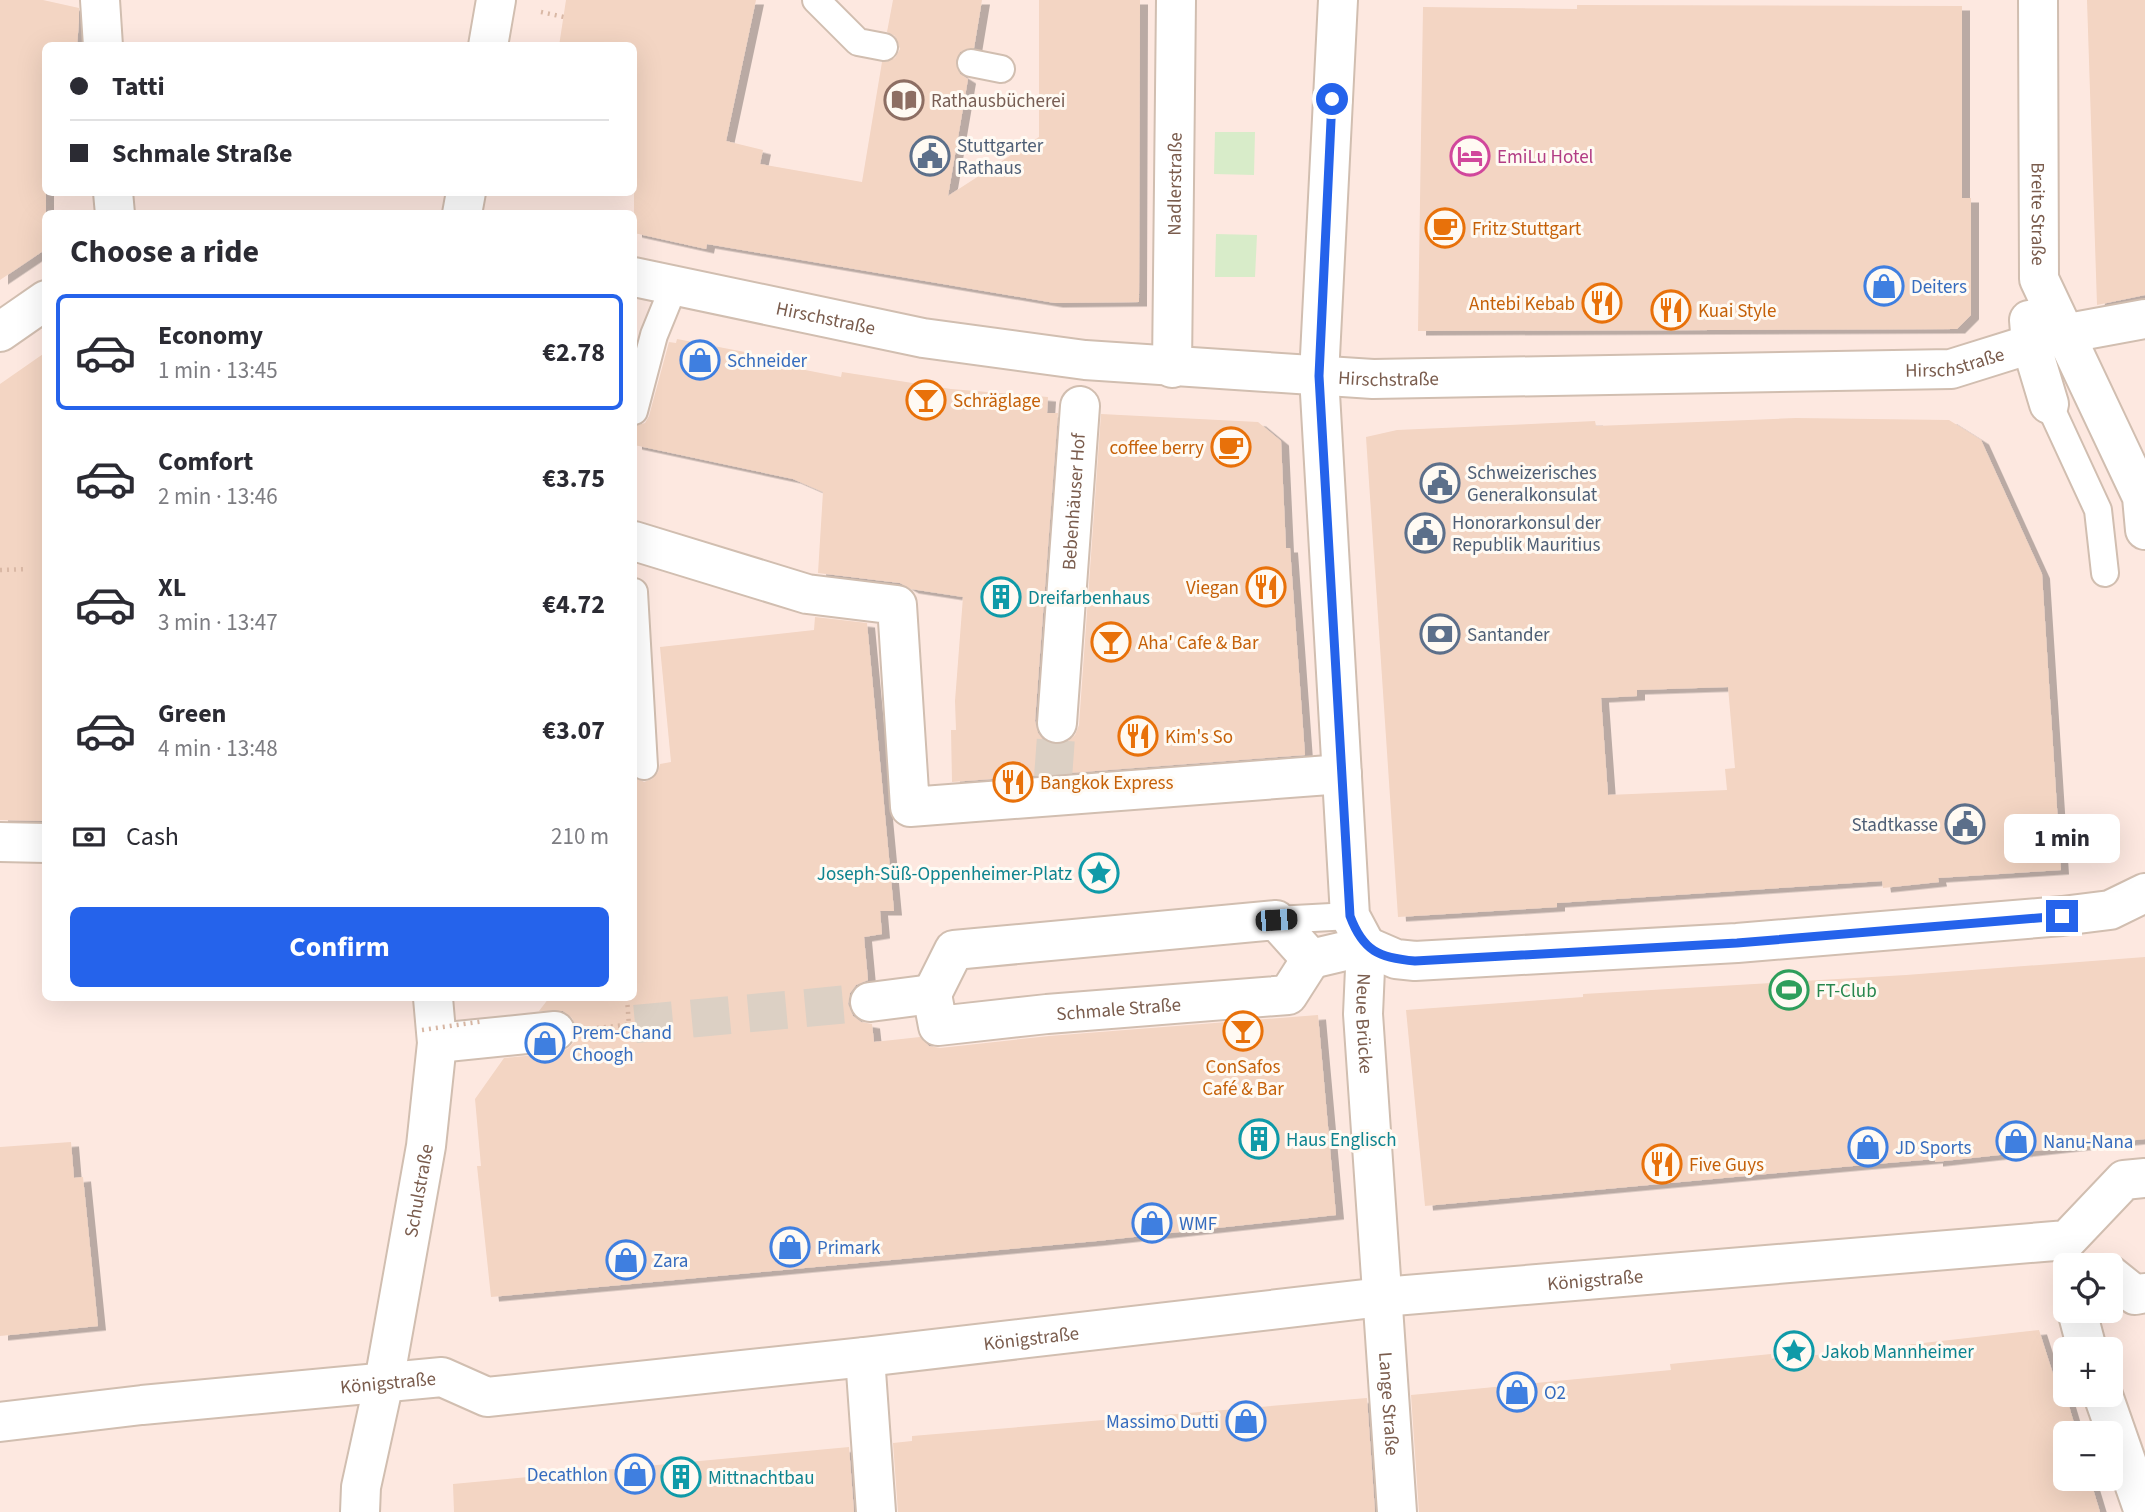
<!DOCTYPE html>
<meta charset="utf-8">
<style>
:root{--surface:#fff;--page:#f2f2f3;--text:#2b2b33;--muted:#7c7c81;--line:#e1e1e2;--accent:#2563eb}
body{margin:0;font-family:"Source Sans 3",sans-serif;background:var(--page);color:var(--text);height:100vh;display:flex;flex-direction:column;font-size:26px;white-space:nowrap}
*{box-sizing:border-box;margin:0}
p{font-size:23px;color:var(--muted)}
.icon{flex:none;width:38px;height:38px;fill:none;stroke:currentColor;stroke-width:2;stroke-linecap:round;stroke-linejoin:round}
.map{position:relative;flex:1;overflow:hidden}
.sheet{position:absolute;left:42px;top:210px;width:595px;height:791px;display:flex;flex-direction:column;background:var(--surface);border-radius:10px;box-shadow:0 7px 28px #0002}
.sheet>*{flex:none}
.top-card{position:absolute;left:42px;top:42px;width:595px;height:154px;border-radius:10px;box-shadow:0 7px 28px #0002;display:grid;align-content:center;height:154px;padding:0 28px;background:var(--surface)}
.fabs{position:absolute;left:2053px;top:1253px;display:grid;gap:14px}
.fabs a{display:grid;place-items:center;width:70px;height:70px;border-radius:10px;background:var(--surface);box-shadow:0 7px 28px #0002;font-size:35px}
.end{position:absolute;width:32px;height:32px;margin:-16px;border:9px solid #2563eb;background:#fff;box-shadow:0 0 0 4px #fff}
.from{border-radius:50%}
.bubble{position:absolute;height:49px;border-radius:10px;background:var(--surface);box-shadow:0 7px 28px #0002;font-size:23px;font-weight:700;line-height:49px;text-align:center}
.car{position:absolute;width:21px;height:42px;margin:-21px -10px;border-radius:9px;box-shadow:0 0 5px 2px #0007;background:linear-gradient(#222 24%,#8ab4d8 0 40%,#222 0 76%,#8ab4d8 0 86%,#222 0)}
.top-card b{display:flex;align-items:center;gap:24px;height:66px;font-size:26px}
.top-card b+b{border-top:2px solid var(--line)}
.top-card i{width:18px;height:18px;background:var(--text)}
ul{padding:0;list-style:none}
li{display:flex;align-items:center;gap:21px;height:116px;margin:0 14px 10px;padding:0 14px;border:4px solid transparent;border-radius:10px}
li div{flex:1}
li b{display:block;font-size:26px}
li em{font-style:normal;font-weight:700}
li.active{border-color:var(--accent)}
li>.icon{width:63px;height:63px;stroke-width:1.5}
h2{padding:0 28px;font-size:32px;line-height:84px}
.pay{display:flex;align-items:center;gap:18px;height:77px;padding:0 28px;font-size:26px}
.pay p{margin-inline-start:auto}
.button{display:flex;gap:14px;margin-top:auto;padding:14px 28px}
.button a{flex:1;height:80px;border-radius:10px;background:var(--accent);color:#fff;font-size:28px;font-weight:700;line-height:80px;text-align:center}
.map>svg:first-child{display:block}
.commercial{fill:#fde8e0;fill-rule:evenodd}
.green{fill:#d8ecc9}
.building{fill:#f3d5c3;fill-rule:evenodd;filter:url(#shadow)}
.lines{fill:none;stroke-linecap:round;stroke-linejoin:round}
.street-tunnel{stroke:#dcd0c4;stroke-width:38;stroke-dasharray:38 19;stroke-linecap:butt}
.lane-casing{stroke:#d1beb0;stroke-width:30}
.street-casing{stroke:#d1beb0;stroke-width:42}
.path{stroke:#d9b8a5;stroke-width:4.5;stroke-dasharray:2 5;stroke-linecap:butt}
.lane{stroke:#fff;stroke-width:26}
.street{stroke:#fff;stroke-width:38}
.path-bridge{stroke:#d9b8a5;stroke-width:4.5;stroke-dasharray:2 5;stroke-linecap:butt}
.route{stroke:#2563eb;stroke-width:9}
.labels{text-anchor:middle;stroke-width:6;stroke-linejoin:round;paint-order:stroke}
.education-label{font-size:19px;fill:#785e54;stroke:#fffaf3;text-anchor:start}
.service-label{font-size:19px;fill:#4e5e75;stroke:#fffaf3;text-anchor:start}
.hotel-label{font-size:19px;fill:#b23c85;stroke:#fffaf3;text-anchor:start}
.street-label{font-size:19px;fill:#7a5c4d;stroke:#fffaf3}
.food-label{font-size:19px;fill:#c56008;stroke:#fffaf3;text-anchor:start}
.shop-label{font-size:19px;fill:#366cbe;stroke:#fffaf3;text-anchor:start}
.culture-label{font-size:19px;fill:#0d838f;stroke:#fffaf3;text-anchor:start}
.leisure-label{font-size:19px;fill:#27864d;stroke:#fffaf3;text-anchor:start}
</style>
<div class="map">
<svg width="2145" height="1512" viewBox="0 0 2145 1512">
<defs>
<filter id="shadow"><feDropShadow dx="8" dy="4.5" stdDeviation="0" flood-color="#0004"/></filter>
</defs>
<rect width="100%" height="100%" fill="#fdf6ec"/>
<path class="commercial" d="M 0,0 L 2145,0 L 2145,1512 L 0,1512 ZM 46,46 L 634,46 L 634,192 L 46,192 ZM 46,214 L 634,214 L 634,998 L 46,998 ZM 2065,1265 L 2110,1265 L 2110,1311 L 2065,1311 ZM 2065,1349 L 2110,1349 L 2110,1395 L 2065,1395 ZM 2065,1433 L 2110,1433 L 2110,1479 L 2065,1479 Z"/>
<path class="green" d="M 1215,132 L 1255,132 L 1254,175 L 1214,174 Z
M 1216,234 L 1257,235 L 1255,277 L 1215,277 Z"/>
<path class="building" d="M 0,0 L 43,0 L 79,8 L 79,21 L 77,46 L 46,46 L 46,249 L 0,280 Z
M 566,0 L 756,0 L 726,141 L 763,150 L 760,164 L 862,182 L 882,62 L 895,58 L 900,49 L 895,36 L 887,32 L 893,0 L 982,0 L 974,48 L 960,52 L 956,61 L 960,74 L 968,79 L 948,196 L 1039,137 L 1039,0 L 1140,0 L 1139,302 L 1055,303 L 707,244 L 706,249 L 634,233 L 634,46 L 559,46 Z
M 2087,0 L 2145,0 L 2145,295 L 2097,305 Z
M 1577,5 L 1962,6 L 1962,198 L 1971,198 L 1971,315 L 1957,329 L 1418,331 L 1423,7 L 1577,9 Z
M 677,339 L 750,353 L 749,359 L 841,377 L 842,372 L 951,389 L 1048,397 L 1047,413 L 1058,413 L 1035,721 L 1038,733 L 1044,741 L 1055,745 L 1067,742 L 1075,735 L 1079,725 L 1101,414 L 1258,422 L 1281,441 L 1286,548 L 1290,548 L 1305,755 L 952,782 L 951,730 L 956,730 L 955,701 L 963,597 L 911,589 L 900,583 L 818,573 L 823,492 L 793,479 L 634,445 L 634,426 L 645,423 L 649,416 L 669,342 L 676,343 Z
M 46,352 L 46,821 L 0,820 L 0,384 Z
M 1796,418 L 1949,420 L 1981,440 L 2042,574 L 2061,870 L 1938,878 L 1939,882 L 1883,888 L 1882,881 L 1557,903 L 1557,907 L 1398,917 L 1366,437 L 1397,430 L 1595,421 L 1596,426 ZM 1728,687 L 1735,768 L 1725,769 L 1727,790 L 1608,795 L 1601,698 L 1637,696 L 1637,690 Z
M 815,617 L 867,623 L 894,911 L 880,911 L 882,934 L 864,937 L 868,980 L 856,985 L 850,993 L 848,1004 L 853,1016 L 861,1022 L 872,1024 L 874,1042 L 920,1037 L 929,1046 L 940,1048 L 1049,1036 L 1318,1015 L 1336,1215 L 1097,1241 L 491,1297 L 477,1166 L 481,1166 L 475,1099 L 504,1058 L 558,1053 L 567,1049 L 575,1041 L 577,1029 L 572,1018 L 563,1011 L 539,1011 L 549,998 L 634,998 L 634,777 L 644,782 L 652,779 L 658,772 L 660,764 L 671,762 L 660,647 L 814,630 Z
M 2145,957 L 2145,1139 L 1935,1162 L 1935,1159 L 1864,1165 L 1425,1206 L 1406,1010 L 1583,997 L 1583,994 L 1906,975 Z
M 71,1142 L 74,1178 L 83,1177 L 98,1326 L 0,1336 L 0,1147 Z
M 2039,1330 L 2062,1402 L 2066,1396 L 2077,1433 L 2065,1433 L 2065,1479 L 2090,1479 L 2100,1512 L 1419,1512 L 1411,1395 L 1671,1370 L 1670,1364 L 1771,1354 L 1772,1360 Z
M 1367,1398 L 1375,1512 L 898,1512 L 893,1443 L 912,1441 L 912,1436 Z
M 849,1447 L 854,1512 L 454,1512 L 453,1484 Z"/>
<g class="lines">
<path class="street-tunnel" d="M 1053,778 L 1057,723
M 635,1024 L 870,1002"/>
<g class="lane-casing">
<path id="lane" d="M 816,0 L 858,42 L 884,47
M 971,63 L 1001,69
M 2049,404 L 2098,510 L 2105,573
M 634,411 L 654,335 L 674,286
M 634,592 L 644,766
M 1276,920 L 1350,916"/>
</g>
<g class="street-casing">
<g id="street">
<path d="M 100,0 L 103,46"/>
<path id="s1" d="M 1338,0 L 1319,376 L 1350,916 L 1366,946 L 1363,1014 L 1397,1512"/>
<path id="s2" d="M 2038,0 L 2039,279 L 2142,497 L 2145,530"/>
<path d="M 488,46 L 496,0"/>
<path d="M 113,192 L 115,214"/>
<path d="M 462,214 L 466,192"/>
<path id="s3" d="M 634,277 L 923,338 L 1085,360 L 1373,379 L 1951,369 L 2063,334 L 2145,319"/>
<path d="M 2029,320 L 2031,344 L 2049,404"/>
<path d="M 0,332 L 46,300"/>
<path id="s4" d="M 1172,368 L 1176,0"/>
<path d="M 634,541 L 807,594 L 897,605 L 910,807 L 1342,774"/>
<path id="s5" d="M 1057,723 L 1080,406"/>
<path d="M 0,842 L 46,843"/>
<path d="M 1366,946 L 1396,959 L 1415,961 L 1737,943 L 2062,916 L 2110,910 L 2145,893"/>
<path d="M 932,994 L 954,950 L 1276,920 L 1311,959 L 1366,946"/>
<path id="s6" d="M 932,994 L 938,1026 L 1047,1014 L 1288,995 L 1311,959"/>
<path d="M 870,1002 L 932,994"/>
<path d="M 437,1043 L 555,1031"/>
<path d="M 2110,1275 L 2135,1295 L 2145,1293"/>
<path d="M 2077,1311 L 2087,1349"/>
<path d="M 865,1357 L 876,1512"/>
<path d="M 2103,1395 L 2144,1512"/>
<path id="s7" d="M 0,1422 L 142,1405 L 442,1377 L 487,1397 L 865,1357 L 1382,1297 L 2067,1240 L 2124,1180 L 2145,1178"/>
<path id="s8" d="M 360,1512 L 361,1487 L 384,1382 L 426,1146 L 437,1043 L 433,998"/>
</g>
</g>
<path class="path" d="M 541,12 L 564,17
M 0,570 L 28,569
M 627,998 L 629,1026
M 597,1028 L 635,1024"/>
<use href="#lane" class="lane"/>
<use href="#street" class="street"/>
<path class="path-bridge" d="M 422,1030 L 484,1021"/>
</g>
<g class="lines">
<path class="route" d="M 1332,99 L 1319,376 L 1350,916 C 1363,951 1379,958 1415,961 L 1737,943 L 2062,916"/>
</g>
<defs>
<g id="library-ring" transform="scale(2.0125)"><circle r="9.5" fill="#fffaf3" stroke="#8d6e63" stroke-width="1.5"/><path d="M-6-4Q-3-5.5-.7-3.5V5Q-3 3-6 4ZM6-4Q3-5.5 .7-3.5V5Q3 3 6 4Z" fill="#8d6e63"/></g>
<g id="civic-ring" transform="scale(2.0125)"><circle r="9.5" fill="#fffaf3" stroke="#5c6f8a" stroke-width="1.5"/><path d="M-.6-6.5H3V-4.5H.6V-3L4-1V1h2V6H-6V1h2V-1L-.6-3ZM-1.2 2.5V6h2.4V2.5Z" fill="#5c6f8a"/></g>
<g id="hotel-ring" transform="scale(2.0125)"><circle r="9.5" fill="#fffaf3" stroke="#d1479c" stroke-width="1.5"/><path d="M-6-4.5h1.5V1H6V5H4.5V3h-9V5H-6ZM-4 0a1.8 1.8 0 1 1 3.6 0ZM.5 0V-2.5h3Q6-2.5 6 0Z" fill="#d1479c"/></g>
<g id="cafe-ring" transform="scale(2.0125)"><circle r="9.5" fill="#fffaf3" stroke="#e8710a" stroke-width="1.5"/><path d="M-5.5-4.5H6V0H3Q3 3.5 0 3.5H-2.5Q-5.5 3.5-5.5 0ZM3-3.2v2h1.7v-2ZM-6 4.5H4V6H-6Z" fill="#e8710a"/></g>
<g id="shop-ring" transform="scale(2.0125)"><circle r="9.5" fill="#fffaf3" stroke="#3f7fe0" stroke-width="1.5"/><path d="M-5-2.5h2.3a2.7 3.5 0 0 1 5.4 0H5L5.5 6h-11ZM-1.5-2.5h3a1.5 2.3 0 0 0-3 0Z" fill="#3f7fe0"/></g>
<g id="restaurant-ring" transform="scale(2.0125)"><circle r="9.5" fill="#fffaf3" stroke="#e8710a" stroke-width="1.5"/><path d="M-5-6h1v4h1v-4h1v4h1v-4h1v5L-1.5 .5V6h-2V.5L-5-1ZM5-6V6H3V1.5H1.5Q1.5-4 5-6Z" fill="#e8710a"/></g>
<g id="bar-ring" transform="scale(2.0125)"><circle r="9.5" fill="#fffaf3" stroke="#e8710a" stroke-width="1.5"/><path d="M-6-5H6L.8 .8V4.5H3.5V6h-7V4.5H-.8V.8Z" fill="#e8710a"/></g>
<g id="building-ring" transform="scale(2.0125)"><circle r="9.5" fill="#fffaf3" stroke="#0f9aa8" stroke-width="1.5"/><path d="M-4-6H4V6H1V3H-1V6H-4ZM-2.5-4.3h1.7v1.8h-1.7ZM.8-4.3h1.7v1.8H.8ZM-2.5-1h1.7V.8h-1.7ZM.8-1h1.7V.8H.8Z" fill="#0f9aa8"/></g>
<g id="bank-ring" transform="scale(2.0125)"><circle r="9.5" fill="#fffaf3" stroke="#5c6f8a" stroke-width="1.5"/><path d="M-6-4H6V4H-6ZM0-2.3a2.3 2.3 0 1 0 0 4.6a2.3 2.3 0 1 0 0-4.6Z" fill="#5c6f8a"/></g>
<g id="sight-ring" transform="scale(2.0125)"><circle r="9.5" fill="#fffaf3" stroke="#0f9aa8" stroke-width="1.5"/><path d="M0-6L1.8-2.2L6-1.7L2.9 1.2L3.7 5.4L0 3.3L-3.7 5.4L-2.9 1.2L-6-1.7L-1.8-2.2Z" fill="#0f9aa8"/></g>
<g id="stadium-ring" transform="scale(2.0125)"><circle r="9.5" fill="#fffaf3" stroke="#2e9e5b" stroke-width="1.5"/><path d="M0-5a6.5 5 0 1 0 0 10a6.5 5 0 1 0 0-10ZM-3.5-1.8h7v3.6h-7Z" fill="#2e9e5b"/></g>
</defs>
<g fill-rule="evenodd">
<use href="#library-ring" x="904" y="100"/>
<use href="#civic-ring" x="930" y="156"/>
<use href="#hotel-ring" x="1470" y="156"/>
<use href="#cafe-ring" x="1445" y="228"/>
<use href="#shop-ring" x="1884" y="286"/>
<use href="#restaurant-ring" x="1602" y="303"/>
<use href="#restaurant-ring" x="1671" y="310"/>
<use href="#shop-ring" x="700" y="360"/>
<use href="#bar-ring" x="926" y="400"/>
<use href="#cafe-ring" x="1231" y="447"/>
<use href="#civic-ring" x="1440" y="483"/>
<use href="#civic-ring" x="1425" y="533"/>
<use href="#restaurant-ring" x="1266" y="587"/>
<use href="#building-ring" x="1001" y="597"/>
<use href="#bank-ring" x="1440" y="634"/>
<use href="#bar-ring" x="1111" y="642"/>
<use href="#restaurant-ring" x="1138" y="736"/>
<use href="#restaurant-ring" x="1013" y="782"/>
<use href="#civic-ring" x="1965" y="824"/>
<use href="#sight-ring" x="1099" y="873"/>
<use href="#stadium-ring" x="1789" y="990"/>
<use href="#bar-ring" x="1243" y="1031"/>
<use href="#shop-ring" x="545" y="1043"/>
<use href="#building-ring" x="1259" y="1139"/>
<use href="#shop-ring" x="2016" y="1141"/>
<use href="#shop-ring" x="1868" y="1147"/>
<use href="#restaurant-ring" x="1662" y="1164"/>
<use href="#shop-ring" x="1152" y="1223"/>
<use href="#shop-ring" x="790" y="1247"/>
<use href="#shop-ring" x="626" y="1260"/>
<use href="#sight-ring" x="1794" y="1351"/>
<use href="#shop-ring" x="1517" y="1392"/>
<use href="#shop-ring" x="1246" y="1421"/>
<use href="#shop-ring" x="635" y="1474"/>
<use href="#building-ring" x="681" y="1477"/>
</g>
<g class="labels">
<g class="education-label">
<text x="931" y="107">Rathausbücherei</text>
</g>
<g class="service-label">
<text x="957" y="152">Stuttgarter<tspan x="957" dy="22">Rathaus</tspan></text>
<text x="1467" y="479">Schweizerisches<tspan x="1467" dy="22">Generalkonsulat</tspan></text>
<text x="1452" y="529">Honorarkonsul der<tspan x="1452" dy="22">Republik Mauritius</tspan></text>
<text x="1467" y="641">Santander</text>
<text x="1938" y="831" text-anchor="end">Stadtkasse</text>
</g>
<g class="hotel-label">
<text x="1497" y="163">EmiLu Hotel</text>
</g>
<g class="street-label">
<text dy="7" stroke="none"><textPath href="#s4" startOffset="184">Nadlerstraße</textPath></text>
<text dy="7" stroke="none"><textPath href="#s2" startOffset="214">Breite Straße</textPath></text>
<text dy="7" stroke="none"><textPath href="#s3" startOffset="196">Hirschstraße</textPath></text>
<text dy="7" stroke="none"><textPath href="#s3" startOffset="1330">Hirschstraße</textPath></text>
<text dy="7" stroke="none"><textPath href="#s3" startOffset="763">Hirschstraße</textPath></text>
<text dy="7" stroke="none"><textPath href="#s5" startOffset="222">Bebenhäuser Hof</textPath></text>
<text dy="7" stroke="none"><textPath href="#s6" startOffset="214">Schmale Straße</textPath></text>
<text dy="7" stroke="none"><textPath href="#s1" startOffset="1029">Neue Brücke</textPath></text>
<text dy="7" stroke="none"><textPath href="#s8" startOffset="327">Schulstraße</textPath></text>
<text dy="7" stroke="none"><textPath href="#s7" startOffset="1608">Königstraße</textPath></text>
<text dy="7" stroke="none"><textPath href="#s7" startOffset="1041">Königstraße</textPath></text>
<text dy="7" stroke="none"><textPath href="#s7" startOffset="390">Königstraße</textPath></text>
<text dy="7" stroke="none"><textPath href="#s1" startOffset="1410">Lange Straße</textPath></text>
</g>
<g class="food-label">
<text x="1472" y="235">Fritz Stuttgart</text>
<text x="1575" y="310" text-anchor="end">Antebi Kebab</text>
<text x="1698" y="317">Kuai Style</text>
<text x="953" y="407">Schräglage</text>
<text x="1204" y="454" text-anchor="end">coffee berry</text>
<text x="1239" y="594" text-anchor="end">Viegan</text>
<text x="1138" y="649">Aha' Cafe &amp; Bar</text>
<text x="1165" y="743">Kim's So</text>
<text x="1040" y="789">Bangkok Express</text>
<text x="1243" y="1073" text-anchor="middle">ConSafos<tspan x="1243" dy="22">Café &amp; Bar</tspan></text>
<text x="1689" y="1171">Five Guys</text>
</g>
<g class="shop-label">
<text x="1911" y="293">Deiters</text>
<text x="727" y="367">Schneider</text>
<text x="572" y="1039">Prem-Chand<tspan x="572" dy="22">Choogh</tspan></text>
<text x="2043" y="1148">Nanu-Nana</text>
<text x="1895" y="1154">JD Sports</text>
<text x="1179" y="1230">WMF</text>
<text x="817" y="1254">Primark</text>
<text x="653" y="1267">Zara</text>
<text x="1544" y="1399">O2</text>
<text x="1219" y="1428" text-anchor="end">Massimo Dutti</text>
<text x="608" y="1481" text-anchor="end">Decathlon</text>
</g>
<g class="culture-label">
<text x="1028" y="604">Dreifarbenhaus</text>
<text x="1072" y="880" text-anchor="end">Joseph-Süß-Oppenheimer-Platz</text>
<text x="1286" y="1146">Haus Englisch</text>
<text x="1821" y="1358">Jakob Mannheimer</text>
<text x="708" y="1484">Mittnachtbau</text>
</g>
<g class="leisure-label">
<text x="1816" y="997">FT-Club</text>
</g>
</g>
</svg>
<div class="fabs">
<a><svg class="icon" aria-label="locate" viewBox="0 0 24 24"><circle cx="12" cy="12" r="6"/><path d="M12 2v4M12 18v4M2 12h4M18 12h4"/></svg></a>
<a>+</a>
<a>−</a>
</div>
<i class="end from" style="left:1332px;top:99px"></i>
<i class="end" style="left:2062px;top:916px"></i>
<div class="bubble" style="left:2004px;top:814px;width:116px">1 min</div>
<i class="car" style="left:1276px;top:920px;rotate:86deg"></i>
<div class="top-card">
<b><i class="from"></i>Tatti</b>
<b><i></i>Schmale Straße</b>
</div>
<section class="sheet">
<h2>Choose a ride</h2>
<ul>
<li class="active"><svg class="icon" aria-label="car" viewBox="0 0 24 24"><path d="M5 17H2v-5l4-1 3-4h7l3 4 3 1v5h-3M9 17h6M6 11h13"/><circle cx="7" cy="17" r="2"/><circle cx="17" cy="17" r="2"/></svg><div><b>Economy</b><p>1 min · 13:45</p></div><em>€2.78</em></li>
<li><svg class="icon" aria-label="car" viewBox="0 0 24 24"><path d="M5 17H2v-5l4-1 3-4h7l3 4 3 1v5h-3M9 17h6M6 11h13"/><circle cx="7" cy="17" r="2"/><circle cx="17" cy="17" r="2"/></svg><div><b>Comfort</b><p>2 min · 13:46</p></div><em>€3.75</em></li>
<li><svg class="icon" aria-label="car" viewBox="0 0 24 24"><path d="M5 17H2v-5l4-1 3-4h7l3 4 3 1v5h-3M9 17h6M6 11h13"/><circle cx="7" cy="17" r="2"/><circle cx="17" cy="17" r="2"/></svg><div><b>XL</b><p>3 min · 13:47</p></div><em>€4.72</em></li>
<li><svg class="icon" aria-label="car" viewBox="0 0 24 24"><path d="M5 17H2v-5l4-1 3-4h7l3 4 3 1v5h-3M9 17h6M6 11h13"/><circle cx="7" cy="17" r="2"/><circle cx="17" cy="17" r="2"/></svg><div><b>Green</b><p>4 min · 13:48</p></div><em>€3.07</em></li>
</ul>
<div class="pay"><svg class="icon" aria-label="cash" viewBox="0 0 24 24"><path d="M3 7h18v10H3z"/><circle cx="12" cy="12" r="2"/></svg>Cash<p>210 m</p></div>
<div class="button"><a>Confirm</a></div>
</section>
</div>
